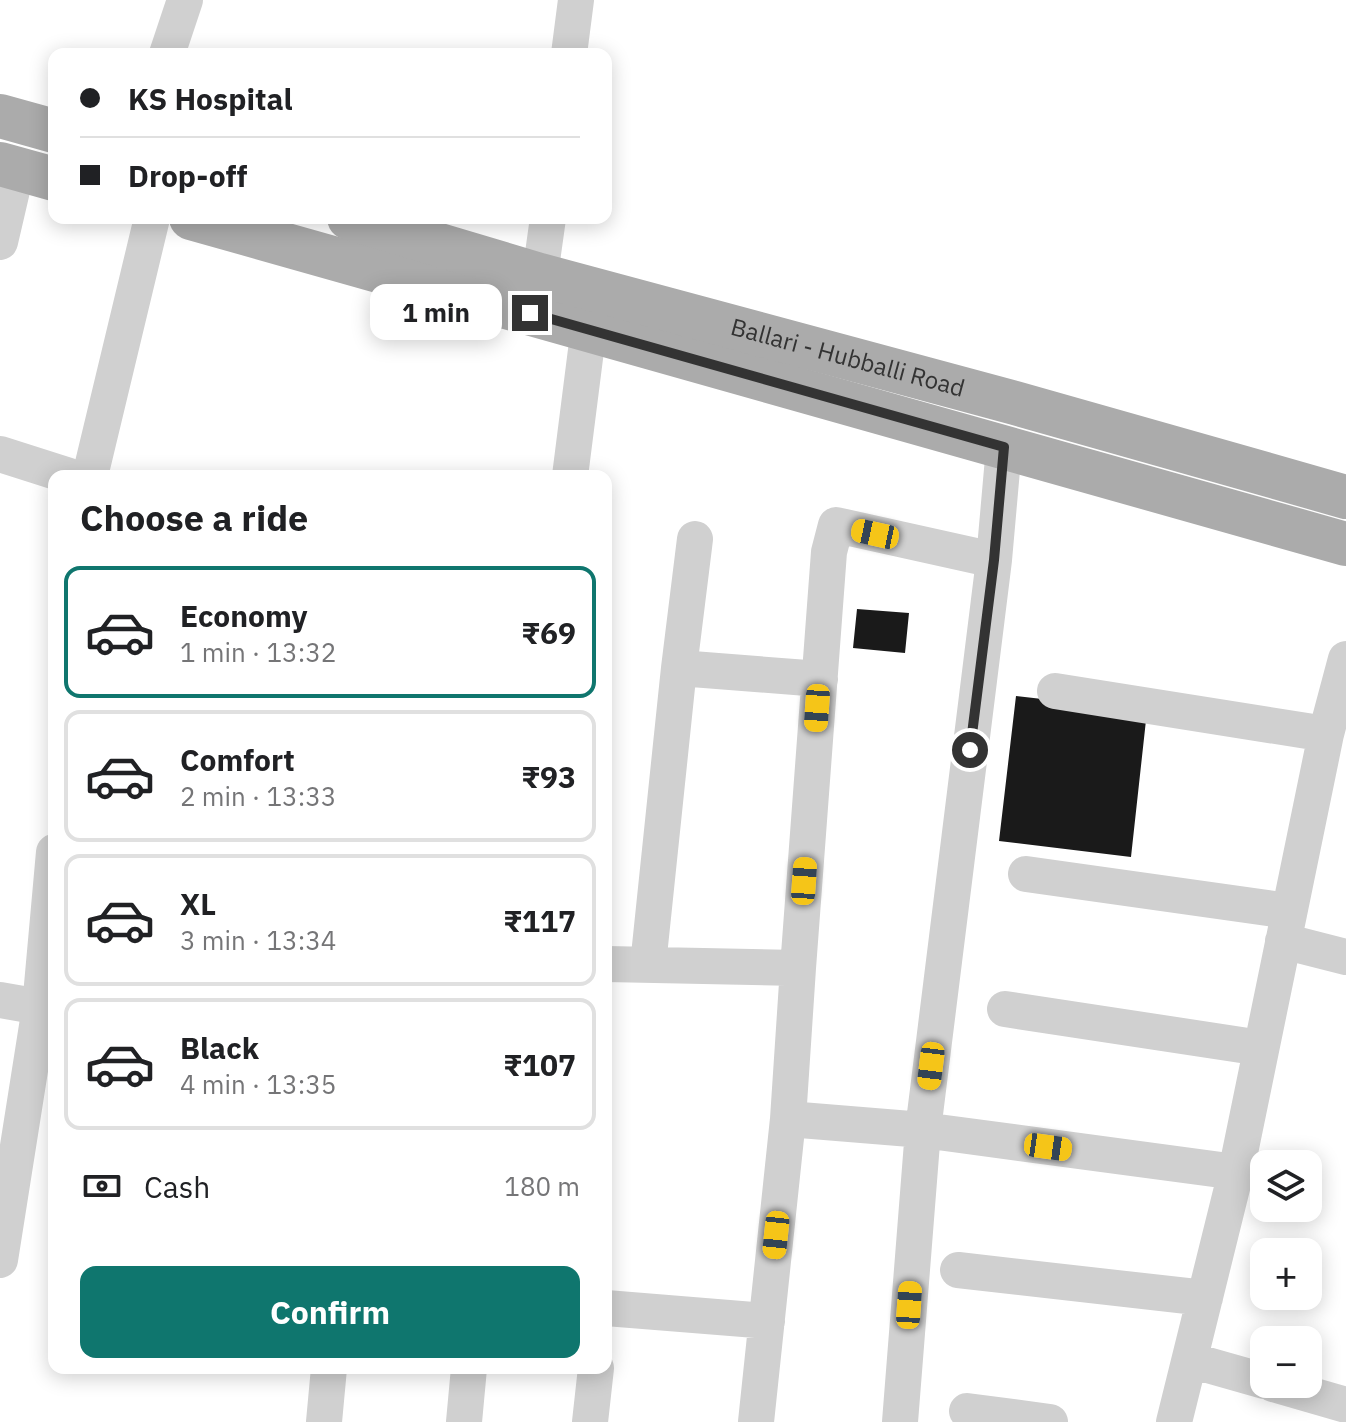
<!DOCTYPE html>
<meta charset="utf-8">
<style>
:root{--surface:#fff;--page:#f2f2f2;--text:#202124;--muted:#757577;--line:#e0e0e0;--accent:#0f766e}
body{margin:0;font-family:"IBM Plex Sans",sans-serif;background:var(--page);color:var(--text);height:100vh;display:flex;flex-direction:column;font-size:30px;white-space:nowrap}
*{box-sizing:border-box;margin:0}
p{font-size:26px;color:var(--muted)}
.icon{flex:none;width:44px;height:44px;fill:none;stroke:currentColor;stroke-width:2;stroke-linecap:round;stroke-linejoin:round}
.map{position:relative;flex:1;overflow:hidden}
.side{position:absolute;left:48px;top:470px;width:564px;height:904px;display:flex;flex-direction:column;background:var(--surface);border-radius:16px;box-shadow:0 4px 20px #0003}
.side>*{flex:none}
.hud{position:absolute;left:48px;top:48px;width:564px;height:176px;border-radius:16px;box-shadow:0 4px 20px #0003;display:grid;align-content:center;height:176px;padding:0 32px;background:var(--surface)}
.buttons{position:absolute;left:1250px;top:1150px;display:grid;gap:16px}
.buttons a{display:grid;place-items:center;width:72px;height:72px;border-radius:16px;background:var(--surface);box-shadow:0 4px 20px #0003;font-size:40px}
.end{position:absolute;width:36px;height:36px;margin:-18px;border:10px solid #333;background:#fff;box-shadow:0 0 0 4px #fff}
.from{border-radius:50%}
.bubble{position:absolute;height:56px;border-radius:16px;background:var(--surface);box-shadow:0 4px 20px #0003;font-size:26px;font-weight:800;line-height:56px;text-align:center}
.car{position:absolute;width:24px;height:48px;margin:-24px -12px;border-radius:10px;box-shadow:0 0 6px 2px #0007;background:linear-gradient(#f5c518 24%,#345 0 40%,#f5c518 0 76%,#345 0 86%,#f5c518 0)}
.hud b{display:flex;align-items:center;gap:28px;height:76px;font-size:30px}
.hud b+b{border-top:2px solid var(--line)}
.hud i{width:20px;height:20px;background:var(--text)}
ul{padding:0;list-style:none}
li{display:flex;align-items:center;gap:24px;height:132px;margin:0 16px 12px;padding:0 16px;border:4px solid var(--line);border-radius:16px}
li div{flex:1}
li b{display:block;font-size:30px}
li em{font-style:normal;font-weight:800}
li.on{border-color:var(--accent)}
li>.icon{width:72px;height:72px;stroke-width:1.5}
h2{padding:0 32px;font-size:36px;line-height:96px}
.pay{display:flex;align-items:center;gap:20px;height:88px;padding:0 32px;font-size:30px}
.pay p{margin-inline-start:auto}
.primary-button{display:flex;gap:16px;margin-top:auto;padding:16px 32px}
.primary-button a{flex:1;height:92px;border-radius:16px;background:var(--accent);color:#fff;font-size:32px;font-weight:800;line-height:92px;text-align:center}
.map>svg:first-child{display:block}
.building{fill:#1a1a1a}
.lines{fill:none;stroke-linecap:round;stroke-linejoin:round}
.minor{stroke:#d0d0d0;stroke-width:36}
.major{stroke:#ababab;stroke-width:44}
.route{stroke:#333;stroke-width:10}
.labels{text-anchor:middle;stroke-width:8;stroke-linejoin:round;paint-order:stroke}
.street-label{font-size:24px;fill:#333;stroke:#fff}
</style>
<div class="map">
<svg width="1346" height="1422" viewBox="0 0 1346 1422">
<rect width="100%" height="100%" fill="#fff"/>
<path class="building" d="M 857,609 L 909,613 L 905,653 L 853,648 Z
M 1016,696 L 1147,711 L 1131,857 L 999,841 Z"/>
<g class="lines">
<path class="minor" d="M 167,54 L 185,0
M 569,54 L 576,0
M 0,242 L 17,169
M 540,275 L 548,218
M 0,454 L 69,476
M 90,476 L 152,218
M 570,476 L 592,303
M 679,668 L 820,679
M 1055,691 L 1326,734
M 1026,874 L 1289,911
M 1283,941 L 1346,957
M 606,964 L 798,968 L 788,1119
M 648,965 L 679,668 L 695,539
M 798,968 L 829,552 L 836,525 L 994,560
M 0,1000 L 40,1007
M 1005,1009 L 1261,1048
M 0,1260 L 40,1007 L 54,852
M 958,1270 L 1205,1298
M 606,1308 L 767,1321
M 1190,1360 L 1264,1381
M 1273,1384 L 1346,1405
M 967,1411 L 1050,1422
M 324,1422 L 329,1368
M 464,1422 L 469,1368
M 590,1422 L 596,1368
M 756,1422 L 788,1119 L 923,1130 L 1236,1172
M 900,1422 L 923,1130 L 994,560 L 1004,447
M 1174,1422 L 1236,1172 L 1326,734 L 1346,659"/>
<g class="major">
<path d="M 0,116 L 54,131"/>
<path d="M 0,164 L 54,179"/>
<path d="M 191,218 L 1346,544"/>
<path id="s1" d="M 349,218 L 540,275 L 1015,403 L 1346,497"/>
</g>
</g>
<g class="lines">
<path class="route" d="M 530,313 L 1004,447 L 994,560 L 970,750"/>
</g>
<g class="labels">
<g class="street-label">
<text dy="8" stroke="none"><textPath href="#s1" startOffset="518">Ballari - Hubballi Road</textPath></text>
</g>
</g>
</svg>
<div class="buttons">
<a><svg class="icon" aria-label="layers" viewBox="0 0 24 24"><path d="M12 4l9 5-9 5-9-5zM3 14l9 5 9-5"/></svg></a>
<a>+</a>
<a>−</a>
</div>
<i class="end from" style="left:970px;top:750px"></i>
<i class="end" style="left:530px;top:313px"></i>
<div class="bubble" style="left:370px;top:284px;width:132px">1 min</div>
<i class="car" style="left:875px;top:534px;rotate:282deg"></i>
<i class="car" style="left:817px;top:708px;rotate:184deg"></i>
<i class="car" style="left:804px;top:881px;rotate:4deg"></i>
<i class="car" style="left:931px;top:1066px;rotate:187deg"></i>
<i class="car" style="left:1048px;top:1147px;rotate:98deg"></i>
<i class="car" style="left:776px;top:1235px;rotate:186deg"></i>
<i class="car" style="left:909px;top:1305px;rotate:4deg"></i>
<div class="hud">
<b><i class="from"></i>KS Hospital</b>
<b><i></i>Drop-off</b>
</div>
<section class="side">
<h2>Choose a ride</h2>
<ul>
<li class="on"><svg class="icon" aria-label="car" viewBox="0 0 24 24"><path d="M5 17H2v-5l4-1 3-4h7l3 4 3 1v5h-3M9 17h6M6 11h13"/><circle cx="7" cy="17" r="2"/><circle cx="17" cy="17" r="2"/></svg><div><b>Economy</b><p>1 min · 13:32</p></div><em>₹69</em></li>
<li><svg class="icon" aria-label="car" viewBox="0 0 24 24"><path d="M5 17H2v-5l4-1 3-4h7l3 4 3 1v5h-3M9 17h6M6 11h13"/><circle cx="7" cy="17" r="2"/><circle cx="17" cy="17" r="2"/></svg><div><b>Comfort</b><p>2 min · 13:33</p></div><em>₹93</em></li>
<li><svg class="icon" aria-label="car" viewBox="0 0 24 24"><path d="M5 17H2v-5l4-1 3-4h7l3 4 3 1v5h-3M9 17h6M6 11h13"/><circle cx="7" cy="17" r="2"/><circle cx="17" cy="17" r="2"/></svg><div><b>XL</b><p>3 min · 13:34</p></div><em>₹117</em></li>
<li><svg class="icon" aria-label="car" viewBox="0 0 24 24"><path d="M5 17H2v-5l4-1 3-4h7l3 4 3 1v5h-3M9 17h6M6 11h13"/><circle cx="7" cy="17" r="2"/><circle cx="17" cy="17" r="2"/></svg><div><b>Black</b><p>4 min · 13:35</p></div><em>₹107</em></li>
</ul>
<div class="pay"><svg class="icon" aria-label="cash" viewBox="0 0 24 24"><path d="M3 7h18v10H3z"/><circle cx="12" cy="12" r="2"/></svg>Cash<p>180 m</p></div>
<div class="primary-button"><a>Confirm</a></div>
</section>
</div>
